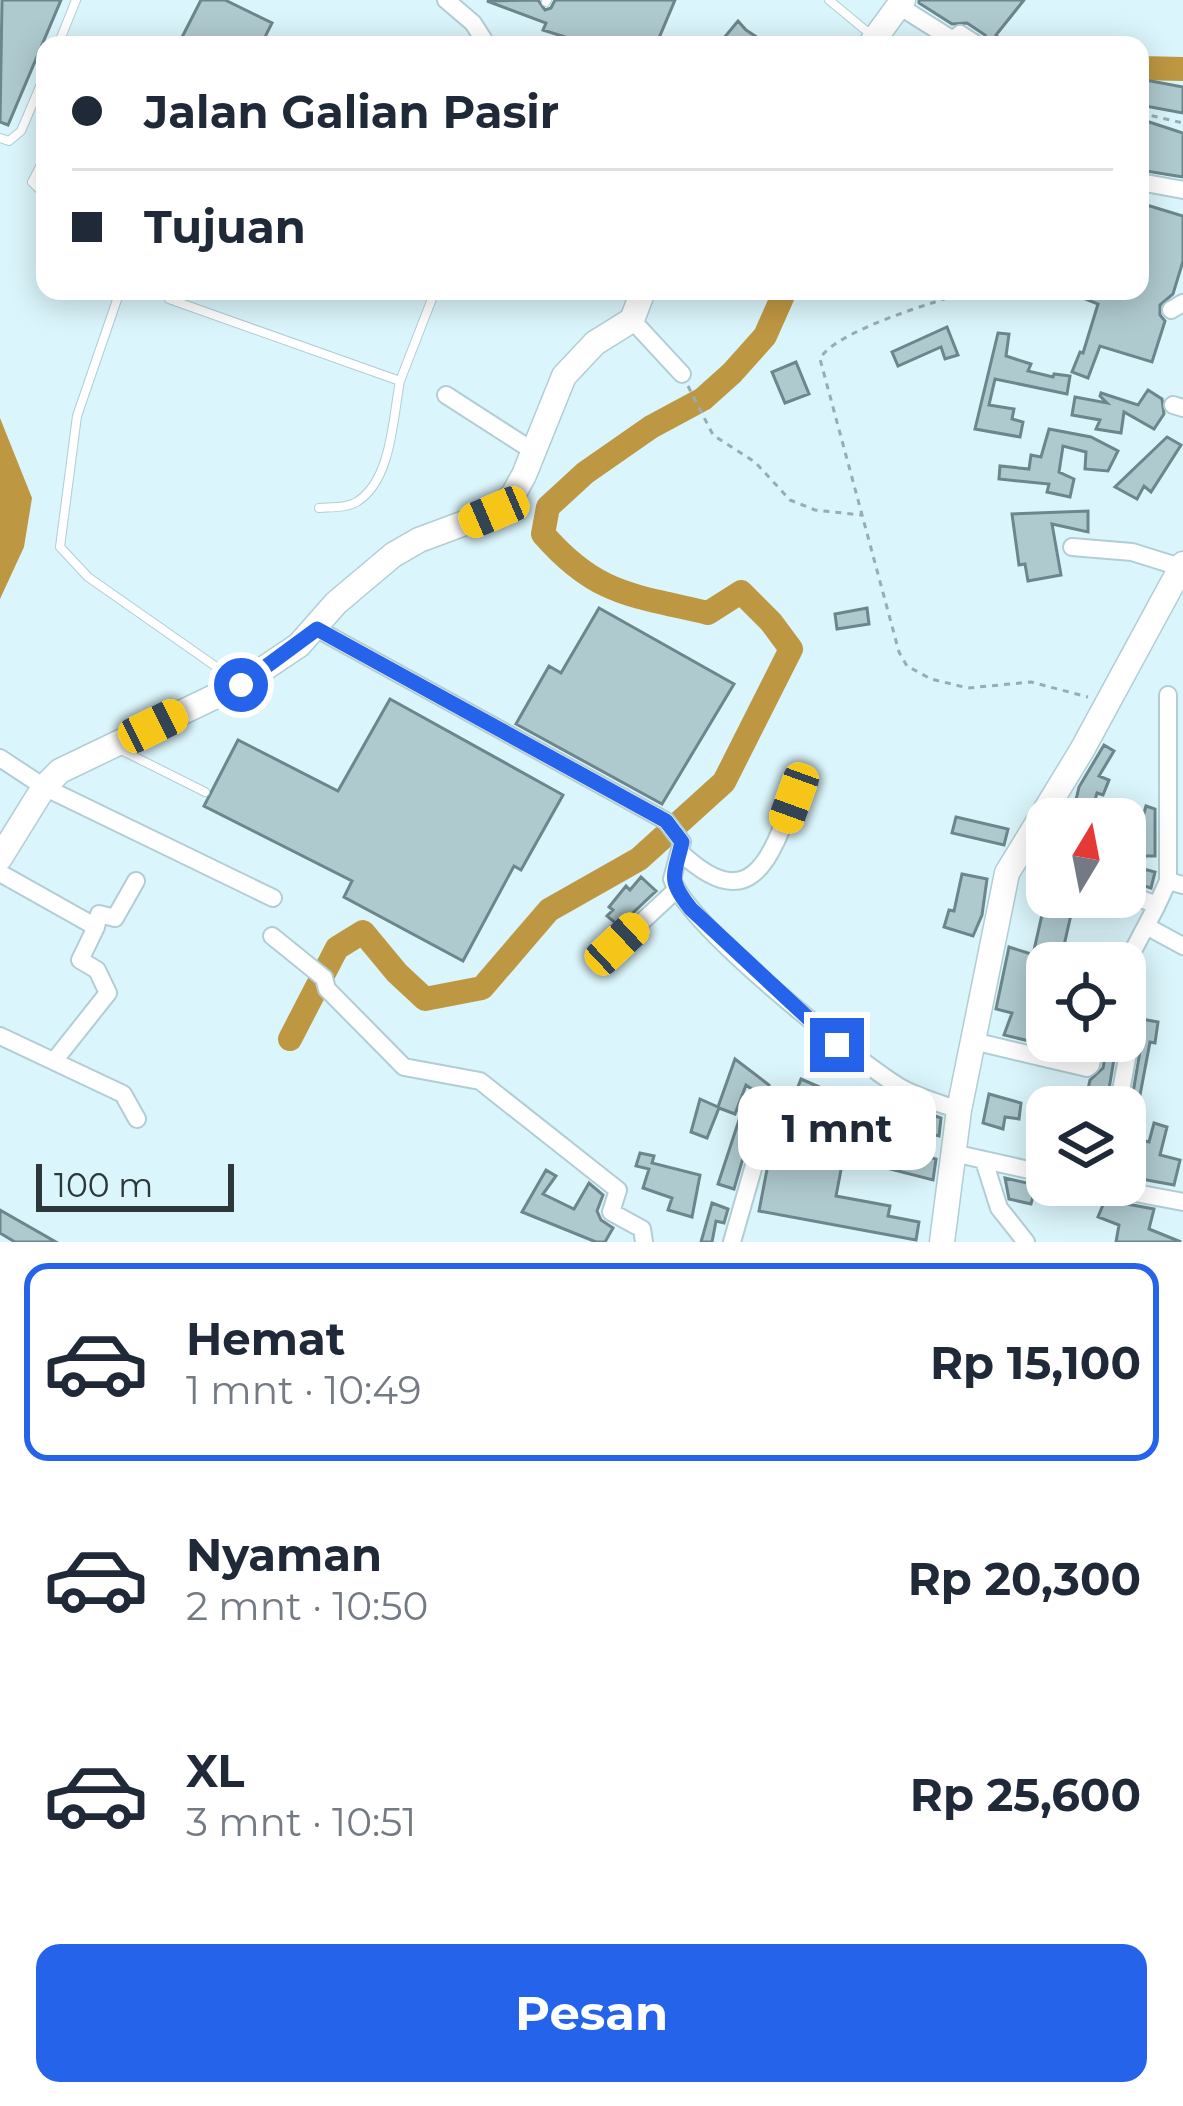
<!DOCTYPE html>
<html lang="id">
<meta charset="utf-8">
<style>
:root{--surface:#fff;--page:#f6f6f7;--text:#1f2937;--muted:#747a83;--line:#e0e1e3;--accent:#2563eb}
body{margin:0;font-family:Montserrat,sans-serif;background:var(--page);color:var(--text);height:100vh;display:flex;flex-direction:column;font-size:45px;white-space:nowrap}
*{box-sizing:border-box;margin:0}
p{font-size:39px;color:var(--muted)}
.icon{flex:none;width:66px;height:66px;fill:none;stroke:currentColor;stroke-width:2;stroke-linecap:round;stroke-linejoin:round}
.map{position:relative;height:1242px;overflow:hidden}
.details{display:flex;flex-direction:column;background:var(--surface);flex:1}
.details>*{flex:none}
.banner{position:absolute;left:36px;top:36px;width:1113px;height:264px;border-radius:24px;box-shadow:0 6px 30px #0003;display:grid;align-content:center;height:264px;padding:0 36px;background:var(--surface)}
.needle{width:78px;rotate:10deg}
.controls{position:absolute;left:1026px;top:798px;display:grid;gap:24px}
.controls a{display:grid;place-items:center;width:120px;height:120px;border-radius:24px;background:var(--surface);box-shadow:0 6px 30px #0003;font-size:60px}
.scale{position:absolute;left:36px;bottom:30px;width:198px;box-sizing:border-box;padding-left:12px;border:6px solid #2c3739;border-top:0;font-size:33px;line-height:42px;white-space:nowrap;color:#2c3739;-webkit-text-stroke:9px #daf5fb;paint-order:stroke}
.end{position:absolute;width:54px;height:54px;margin:-27px;border:15px solid #2563eb;background:#fff;box-shadow:0 0 0 6px #fff}
.from{border-radius:50%}
.bubble{position:absolute;height:84px;border-radius:24px;background:var(--surface);box-shadow:0 6px 30px #0003;font-size:39px;font-weight:700;line-height:84px;text-align:center}
.car{position:absolute;width:36px;height:72px;margin:-36px -18px;border-radius:15px;box-shadow:0 0 9px 3px #0007;background:linear-gradient(#f5c518 24%,#345 0 40%,#f5c518 0 76%,#345 0 86%,#f5c518 0)}
.banner b{display:flex;align-items:center;gap:42px;height:114px;font-size:45px}
.banner b+b{border-top:3px solid var(--line)}
.banner i{width:30px;height:30px;background:var(--text)}
ul{padding:21px 0 0;list-style:none}
li{display:flex;align-items:center;gap:36px;height:198px;margin:0 24px 18px;padding:0 12px;border:6px solid transparent;border-radius:24px}
li div{flex:1}
li b{display:block;font-size:45px}
li em{font-style:normal;font-weight:700}
li.on{border-color:var(--accent)}
li>.icon{width:108px;height:108px;stroke-width:1.5}
.primary-button{display:flex;gap:24px;margin-top:auto;padding:24px 36px}
.primary-button a{flex:1;height:138px;border-radius:24px;background:var(--accent);color:#fff;font-size:48px;font-weight:700;line-height:138px;text-align:center}
.map>svg:first-child{display:block}
.water{fill:#be9742}
.lines{fill:none;stroke-linecap:round;stroke-linejoin:round}
.river{stroke:#be9742;stroke-width:24}
.building{fill:#afcacf;stroke:#6c868b;stroke-width:3}
.lane-casing{stroke:#b2cdd3;stroke-width:10}
.street-casing{stroke:#b2cdd3;stroke-width:20}
.secondary-casing{stroke:#b2cdd3;stroke-width:27}
.path{stroke:#98adb2;stroke-width:3;stroke-dasharray:6 6;stroke-linecap:butt}
.lane{stroke:#fff;stroke-width:8}
.street{stroke:#fff;stroke-width:16}
.secondary{stroke:#fff;stroke-width:24}
.route{stroke:#2563eb;stroke-width:15}
</style>
<div class="map">
<svg width="1183" height="1242" viewBox="0 0 1183 1242">
<rect width="100%" height="100%" fill="#daf5fb"/>
<path class="water" d="M 0,418 L 32,498 L 24,547 L 0,599 Z"/>
<g class="lines">
<path class="river" d="M 1140,68 L 1183,69
M 290,1039 L 337,948 L 363,932 L 397,973 L 425,999 L 482,988 L 549,910 L 639,859 L 724,782 L 791,649 L 771,622 L 741,592 L 708,613 C 633,595 597,596 543,534 L 548,507 L 585,473 L 651,427 L 703,399 L 732,373 L 765,336 L 785,291"/>
</g>
<path class="building" d="M 2,0 L 61,0 L 8,125 L 0,122 Z
M 201,0 L 225,0 L 272,23 L 261,45 L 178,45 Z
M 538,0 L 545,10 L 551,8 L 555,0 L 675,0 L 656,45 L 590,45 L 543,30 L 546,23 L 487,1 Z
M 919,0 L 1024,0 L 996,35 L 1006,45 L 990,45 L 985,35 L 967,23 L 952,24 L 919,3 Z
M 738,21 L 746,30 L 769,45 L 718,45 Z
M 1140,79 L 1183,87 L 1183,113 L 1140,105 Z
M 1140,119 L 1183,133 L 1183,177 L 1140,170 Z
M 1140,203 L 1183,216 L 1183,261 L 1173,294 L 1160,305 L 1160,315 L 1165,321 L 1152,362 L 1100,346 L 1088,378 L 1072,372 L 1080,352 L 1083,353 L 1098,304 L 1066,291 L 1140,291 Z
M 947,327 L 958,355 L 945,359 L 941,347 L 898,366 L 892,352 Z
M 998,333 L 1009,334 L 1006,356 L 1031,364 L 1028,371 L 1053,377 L 1054,374 L 1070,376 L 1067,394 L 995,379 L 989,405 L 1014,409 L 1012,419 L 1023,422 L 1020,437 L 975,429 Z
M 796,362 L 809,394 L 785,403 L 772,372 Z
M 1148,390 L 1162,399 L 1164,414 L 1154,429 L 1124,412 L 1121,433 L 1096,429 L 1100,420 L 1072,415 L 1075,397 L 1107,403 L 1100,396 L 1101,393 L 1138,405 Z
M 1049,429 L 1091,437 L 1118,451 L 1108,471 L 1085,469 L 1086,452 L 1063,446 L 1059,472 L 1074,479 L 1070,497 L 1047,492 L 1049,484 L 999,479 L 1000,466 L 1029,469 L 1031,455 L 1041,457 Z
M 1167,437 L 1181,445 L 1151,492 L 1144,486 L 1137,499 L 1115,487 Z
M 1088,511 L 1088,532 L 1052,524 L 1061,575 L 1028,581 L 1025,564 L 1019,565 L 1012,514 Z
M 599,608 L 734,684 L 662,804 L 516,724 L 549,666 L 561,673 Z
M 867,608 L 869,624 L 837,629 L 835,614 Z
M 390,699 L 563,795 L 521,870 L 514,866 L 463,961 L 344,897 L 352,881 L 204,806 L 238,740 L 338,791 Z
M 1104,745 L 1114,751 L 1099,776 L 1109,780 L 1103,795 L 1097,793 L 1093,807 L 1076,800 L 1079,787 Z
M 1146,806 L 1155,809 L 1155,856 L 1125,856 L 1125,836 L 1137,838 Z
M 956,817 L 1008,829 L 1004,845 L 952,833 Z
M 1125,864 L 1155,872 L 1151,888 L 1125,880 Z
M 962,874 L 987,879 L 982,915 L 973,936 L 944,927 L 949,910 L 954,911 Z
M 641,877 L 656,891 L 619,926 L 607,916 L 613,910 L 609,907 L 626,886 L 630,890 Z
M 1046,897 L 1075,897 L 1060,963 L 1047,963 L 1047,1041 L 1083,1041 L 1080,1053 L 1004,1035 L 1012,1013 L 996,1009 L 1009,947 L 1031,954 L 1034,950 Z
M 1125,1016 L 1158,1022 L 1155,1043 L 1150,1042 L 1140,1095 L 1133,1093 L 1142,1039 L 1137,1032 L 1125,1030 Z
M 1108,1041 L 1117,1041 L 1106,1107 L 1084,1107 L 1090,1080 L 1103,1068 Z
M 735,1059 L 769,1085 L 765,1098 L 746,1085 L 735,1114 L 719,1108 L 707,1138 L 691,1132 L 700,1099 L 718,1107 Z
M 801,1079 L 824,1089 L 816,1106 L 794,1097 Z
M 989,1094 L 1021,1103 L 1019,1119 L 1005,1117 L 1003,1129 L 983,1123 Z
M 890,1099 L 941,1118 L 939,1136 L 923,1132 L 917,1154 L 936,1159 L 933,1180 L 886,1168 L 893,1135 L 859,1124 L 864,1108 L 885,1115 Z
M 739,1120 L 753,1124 L 734,1189 L 718,1184 Z
M 785,1120 L 848,1133 L 836,1196 L 890,1206 L 888,1216 L 919,1222 L 916,1240 L 759,1211 L 769,1159 Z
M 1154,1123 L 1167,1127 L 1160,1155 L 1180,1160 L 1174,1185 L 1125,1176 L 1125,1136 L 1149,1142 Z
M 640,1153 L 654,1156 L 652,1163 L 700,1175 L 692,1217 L 668,1210 L 672,1198 L 643,1188 L 649,1169 L 636,1166 Z
M 546,1170 L 556,1176 L 543,1194 L 574,1209 L 589,1183 L 603,1195 L 597,1211 L 601,1220 L 613,1228 L 605,1242 L 596,1242 L 522,1212 Z
M 1005,1178 L 1036,1185 L 1031,1204 L 1009,1199 Z
M 1105,1200 L 1154,1209 L 1149,1229 L 1181,1242 L 1116,1242 L 1119,1225 L 1098,1217 Z
M 712,1203 L 728,1209 L 724,1223 L 716,1221 L 712,1242 L 701,1242 Z
M 0,1210 L 56,1242 L 15,1242 L 0,1233 Z"/>
<g class="lines">
<g class="lane-casing">
<path id="lane" d="M 829,0 L 870,34
M 546,2 L 547,0
M 58,45 L 76,0
M 0,138 L 9,141 L 21,131 L 45,75
M 45,157 L 32,182 L 45,195
M 120,291 L 77,416 L 60,547 L 88,577 L 235,680
M 166,291 L 169,299 L 400,381 C 393,416 392,479 358,501 C 348,508 332,507 319,508
M 400,381 L 435,291
M 119,749 L 205,792"/>
</g>
<g class="street-casing">
<path id="street" d="M 446,0 L 473,23 L 487,45
M 899,6 L 953,40 L 960,34 L 977,45
M 1140,182 L 1183,190
M 1171,310 L 1183,303
M 632,320 L 682,374
M 446,395 L 533,451
M 1173,405 L 1183,408
M 1072,547 L 1132,552 L 1180,567
M 317,629 L 666,821 L 682,842 L 672,879 C 689,927 851,1056 898,1086 C 916,1097 939,1103 959,1110
M 0,758 L 44,787 L 273,898
M 1049,803 L 1090,819
M 680,852 C 749,917 770,862 793,798
M 1018,852 L 1047,863
M 0,873 L 96,927 L 80,960 L 97,970 L 108,993 L 54,1061
M 1168,881 L 1168,695
M 1125,893 L 1157,905 L 1168,881 L 1183,885
M 1146,926 L 1183,946
M 96,927 L 99,914 L 115,918 L 136,881
M 272,936 L 324,978 L 327,989 L 404,1067 L 480,1081 L 618,1190 L 611,1212 L 642,1229 L 644,1242
M 618,944 L 676,890
M 1125,966 L 1157,905
M 0,1036 L 123,1094 L 137,1119
M 973,1041 L 1087,1068 L 1091,1065 L 1096,1041
M 1118,1107 L 1130,1042
M 953,1153 L 1047,1174
M 984,1161 L 999,1208 L 1026,1242
M 1093,1185 L 1183,1202
M 732,1242 L 769,1113"/>
</g>
<g class="secondary-casing">
<path id="secondary" d="M 870,45 L 903,0
M 0,858 L 44,787 L 60,771 L 241,684 L 299,645 L 336,603 L 393,555 L 419,540 L 494,512 L 513,495 L 524,475 L 564,376 L 595,343 L 632,320 L 643,291
M 942,1242 L 959,1110 L 1007,873 L 1082,750 L 1183,564"/>
</g>
<path class="path" d="M 1140,113 L 1183,123
M 970,291 C 938,301 834,331 820,359 L 899,652 L 907,666 L 931,679 L 968,688 L 1031,682 L 1088,697
M 688,386 L 713,435 L 755,462 L 790,500 L 815,510 L 861,515"/>
<use href="#lane" class="lane"/>
<use href="#street" class="street"/>
<use href="#secondary" class="secondary"/>
</g>
<g class="lines">
<path class="route" d="M 241,685 L 317,629 L 666,821 L 682,842 C 674,877 667,879 691,909 L 837,1045"/>
</g>
</svg>
<div class="controls">
<a><svg class="needle" viewBox="-14 -14 28 28"><path d="M0-13l5 13h-10z" fill="#e53935"/><path d="M0 13l5-13h-10z" fill="#747a83"/></svg></a>
<a><svg class="icon" aria-label="locate" viewBox="0 0 24 24"><circle cx="12" cy="12" r="6"/><path d="M12 2v4M12 18v4M2 12h4M18 12h4"/></svg></a>
<a><svg class="icon" aria-label="layers" viewBox="0 0 24 24"><path d="M12 4l9 5-9 5-9-5zM3 14l9 5 9-5"/></svg></a>
</div>
<div class="scale">100 m</div>
<i class="end from" style="left:241px;top:685px"></i>
<i class="end" style="left:837px;top:1045px"></i>
<div class="bubble" style="left:738px;top:1086px;width:198px">1 mnt</div>
<i class="car" style="left:494px;top:512px;rotate:247deg"></i>
<i class="car" style="left:153px;top:726px;rotate:64deg"></i>
<i class="car" style="left:794px;top:798px;rotate:200deg"></i>
<i class="car" style="left:617px;top:944px;rotate:47deg"></i>
<div class="banner">
<b><i class="from"></i>Jalan Galian Pasir</b>
<b><i></i>Tujuan</b>
</div>
</div>
<section class="details">
<ul>
<li class="on"><svg class="icon" aria-label="car" viewBox="0 0 24 24"><path d="M5 17H2v-5l4-1 3-4h7l3 4 3 1v5h-3M9 17h6M6 11h13"/><circle cx="7" cy="17" r="2"/><circle cx="17" cy="17" r="2"/></svg><div><b>Hemat</b><p>1 mnt · 10:49</p></div><em>Rp 15,100</em></li>
<li><svg class="icon" aria-label="car" viewBox="0 0 24 24"><path d="M5 17H2v-5l4-1 3-4h7l3 4 3 1v5h-3M9 17h6M6 11h13"/><circle cx="7" cy="17" r="2"/><circle cx="17" cy="17" r="2"/></svg><div><b>Nyaman</b><p>2 mnt · 10:50</p></div><em>Rp 20,300</em></li>
<li><svg class="icon" aria-label="car" viewBox="0 0 24 24"><path d="M5 17H2v-5l4-1 3-4h7l3 4 3 1v5h-3M9 17h6M6 11h13"/><circle cx="7" cy="17" r="2"/><circle cx="17" cy="17" r="2"/></svg><div><b>XL</b><p>3 mnt · 10:51</p></div><em>Rp 25,600</em></li>
</ul>
<div class="primary-button"><a>Pesan</a></div>
</section>
